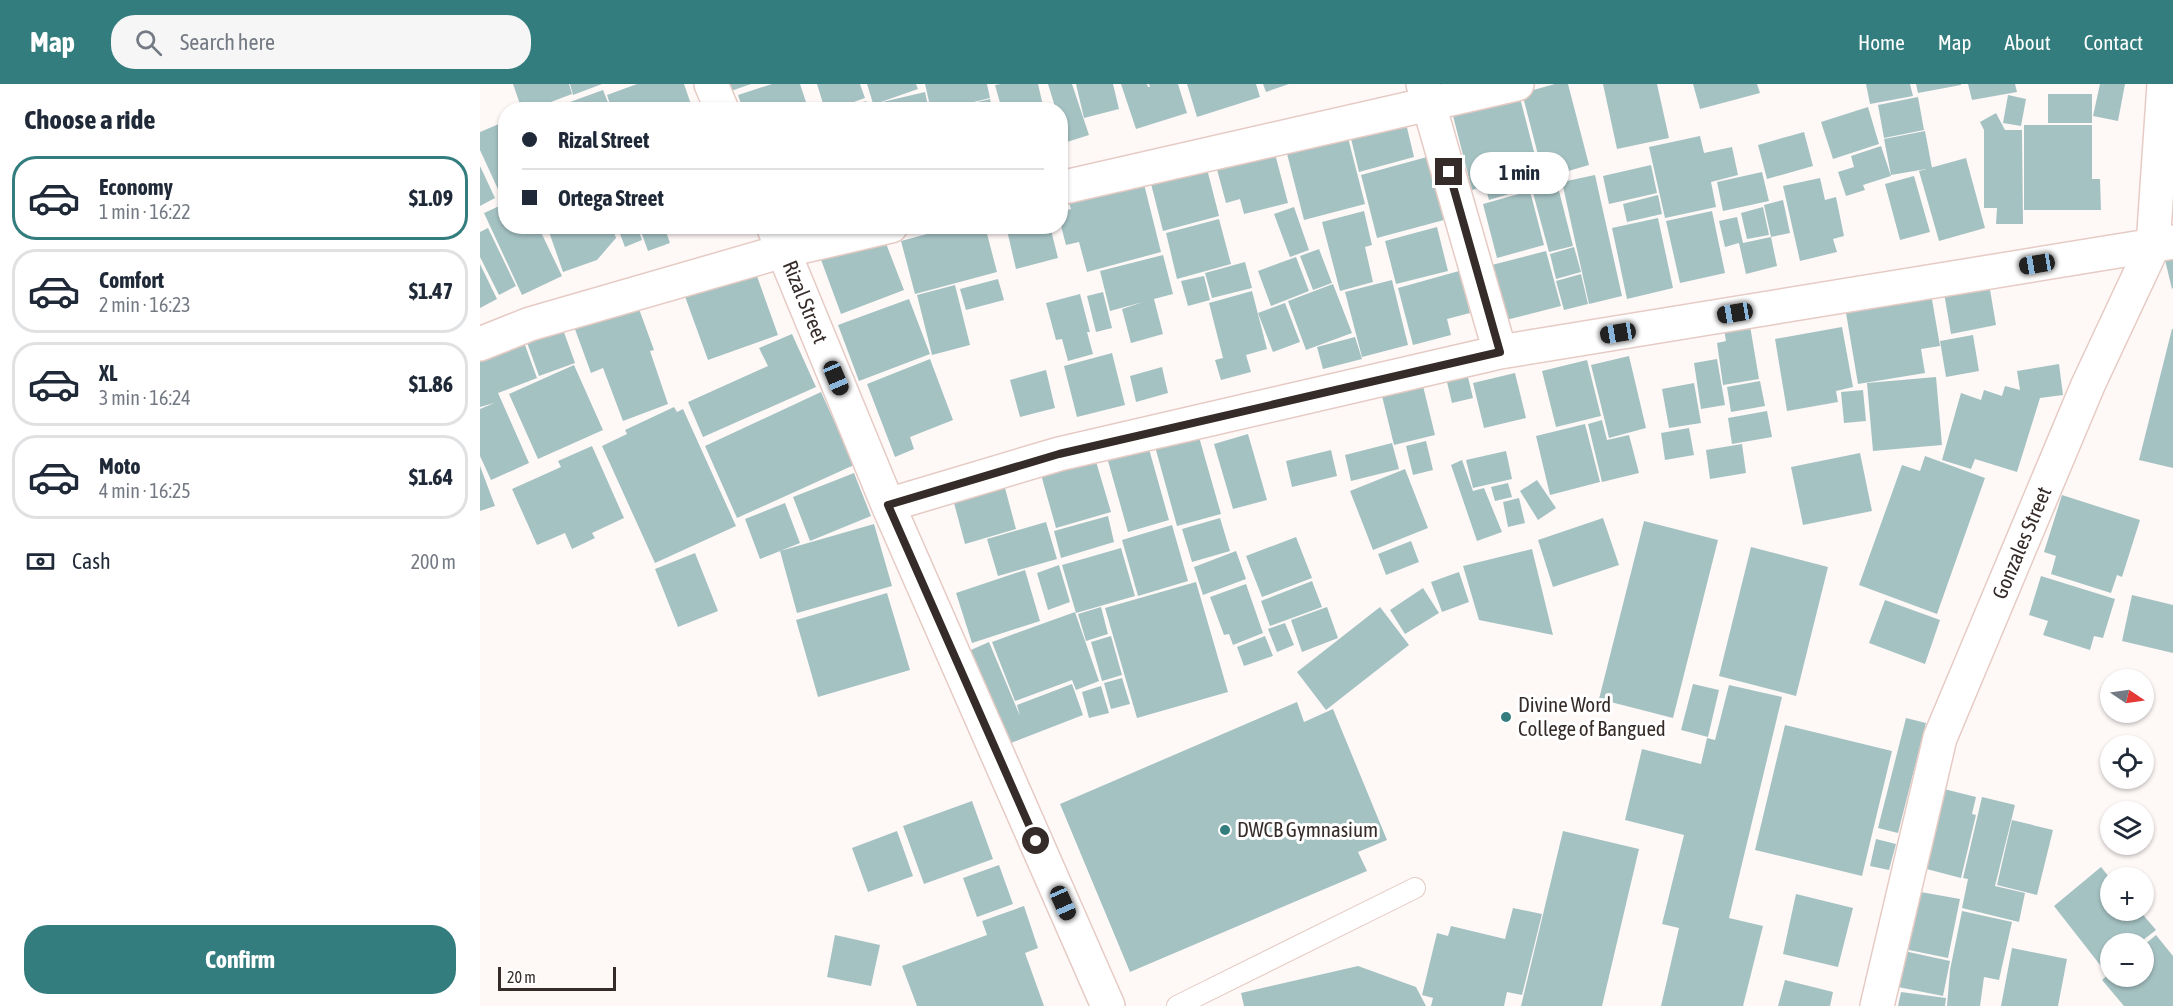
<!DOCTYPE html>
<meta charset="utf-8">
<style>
:root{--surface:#fff;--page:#f6f6f7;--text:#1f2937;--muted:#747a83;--line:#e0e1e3;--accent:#337d7f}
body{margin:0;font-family:"Asap Condensed",sans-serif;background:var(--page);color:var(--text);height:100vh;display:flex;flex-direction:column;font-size:22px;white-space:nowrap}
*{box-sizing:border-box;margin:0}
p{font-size:20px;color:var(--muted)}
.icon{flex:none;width:33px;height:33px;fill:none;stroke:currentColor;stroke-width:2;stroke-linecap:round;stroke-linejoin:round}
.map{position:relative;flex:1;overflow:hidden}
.drawer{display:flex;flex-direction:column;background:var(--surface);width:480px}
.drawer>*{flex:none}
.guide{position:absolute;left:18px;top:18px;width:570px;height:132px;border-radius:24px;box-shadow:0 2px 4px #0004;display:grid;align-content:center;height:132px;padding:0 24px;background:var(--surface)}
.needle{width:39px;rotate:103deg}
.buttons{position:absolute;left:1620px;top:585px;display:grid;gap:12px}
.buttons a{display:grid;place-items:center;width:54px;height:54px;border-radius:50%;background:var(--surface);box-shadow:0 2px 4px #0004;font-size:30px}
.scale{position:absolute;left:18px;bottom:15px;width:118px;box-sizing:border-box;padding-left:6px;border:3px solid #352b28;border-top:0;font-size:16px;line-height:21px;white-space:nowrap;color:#352b28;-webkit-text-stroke:4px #fff;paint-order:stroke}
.end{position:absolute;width:27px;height:27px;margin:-14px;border:8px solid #352b28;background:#fff;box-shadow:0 0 0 3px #fff}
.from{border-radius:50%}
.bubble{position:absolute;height:42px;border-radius:21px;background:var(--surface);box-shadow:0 2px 4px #0004;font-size:20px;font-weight:700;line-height:42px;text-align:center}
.car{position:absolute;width:18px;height:36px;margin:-18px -9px;border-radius:8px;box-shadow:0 0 4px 2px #0007;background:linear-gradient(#222 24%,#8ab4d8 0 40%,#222 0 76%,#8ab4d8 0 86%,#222 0)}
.guide b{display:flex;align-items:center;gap:21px;height:57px;font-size:22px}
.guide b+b{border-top:2px solid var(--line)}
.guide i{width:15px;height:15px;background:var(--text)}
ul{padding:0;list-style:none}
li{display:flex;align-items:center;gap:18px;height:84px;margin:0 12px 9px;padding:0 12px;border:3px solid var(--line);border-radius:24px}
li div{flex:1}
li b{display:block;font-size:22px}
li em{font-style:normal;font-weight:700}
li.on{border-color:var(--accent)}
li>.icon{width:54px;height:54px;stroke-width:1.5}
h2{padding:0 24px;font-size:27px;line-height:72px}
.pay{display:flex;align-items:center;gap:15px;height:66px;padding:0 24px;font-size:22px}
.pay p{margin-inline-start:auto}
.cta{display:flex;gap:12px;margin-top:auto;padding:12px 24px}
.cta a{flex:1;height:69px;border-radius:24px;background:var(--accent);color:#fff;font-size:24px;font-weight:700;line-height:69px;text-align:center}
header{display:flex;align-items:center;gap:36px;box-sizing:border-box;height:84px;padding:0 30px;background:var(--accent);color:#fff}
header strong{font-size:28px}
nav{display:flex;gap:33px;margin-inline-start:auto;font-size:21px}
.search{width:420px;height:54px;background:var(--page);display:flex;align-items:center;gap:15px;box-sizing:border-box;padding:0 21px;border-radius:24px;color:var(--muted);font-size:22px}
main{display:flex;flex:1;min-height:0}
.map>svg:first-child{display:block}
.building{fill:#a5c2c3}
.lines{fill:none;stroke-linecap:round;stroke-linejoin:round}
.lane-casing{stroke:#e6cbc4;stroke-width:22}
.street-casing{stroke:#e6cbc4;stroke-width:36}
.lane{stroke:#fff;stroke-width:20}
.street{stroke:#fff;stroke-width:33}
.route{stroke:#352b28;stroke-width:8}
.poi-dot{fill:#337d7f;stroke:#fff;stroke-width:2}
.labels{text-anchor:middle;stroke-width:6;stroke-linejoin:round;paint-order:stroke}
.street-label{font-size:21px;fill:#352b28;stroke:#fff}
.poi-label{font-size:21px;fill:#352b28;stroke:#fff;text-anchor:start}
</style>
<header>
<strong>Map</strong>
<div class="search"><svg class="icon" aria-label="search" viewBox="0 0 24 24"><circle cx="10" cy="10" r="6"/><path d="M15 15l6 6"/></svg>Search here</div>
<nav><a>Home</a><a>Map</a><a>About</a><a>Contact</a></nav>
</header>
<main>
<section class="drawer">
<h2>Choose a ride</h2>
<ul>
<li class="on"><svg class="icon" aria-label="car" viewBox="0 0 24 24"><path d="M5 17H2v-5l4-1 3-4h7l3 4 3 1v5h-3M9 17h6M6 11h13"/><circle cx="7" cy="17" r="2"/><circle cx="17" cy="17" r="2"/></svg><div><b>Economy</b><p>1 min · 16:22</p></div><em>$1.09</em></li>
<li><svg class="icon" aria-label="car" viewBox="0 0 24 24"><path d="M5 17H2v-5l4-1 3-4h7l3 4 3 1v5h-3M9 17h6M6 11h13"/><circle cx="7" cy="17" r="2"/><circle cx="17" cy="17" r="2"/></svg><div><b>Comfort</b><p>2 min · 16:23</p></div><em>$1.47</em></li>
<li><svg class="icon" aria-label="car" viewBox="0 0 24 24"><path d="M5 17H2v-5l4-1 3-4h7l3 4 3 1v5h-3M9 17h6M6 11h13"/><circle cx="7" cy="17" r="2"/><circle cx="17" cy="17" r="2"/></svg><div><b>XL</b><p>3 min · 16:24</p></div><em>$1.86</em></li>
<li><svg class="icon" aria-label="car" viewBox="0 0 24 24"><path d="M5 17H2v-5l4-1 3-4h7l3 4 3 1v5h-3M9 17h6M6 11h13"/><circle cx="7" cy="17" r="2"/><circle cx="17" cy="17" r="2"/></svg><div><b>Moto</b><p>4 min · 16:25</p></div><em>$1.64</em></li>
</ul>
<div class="pay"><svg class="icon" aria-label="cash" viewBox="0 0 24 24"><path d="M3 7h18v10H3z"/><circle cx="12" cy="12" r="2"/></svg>Cash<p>200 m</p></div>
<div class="cta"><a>Confirm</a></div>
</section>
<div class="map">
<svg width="1693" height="922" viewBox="0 0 1693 922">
<rect width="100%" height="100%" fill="#fef8f7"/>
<path class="building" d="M 33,0 L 89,0 L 92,10 L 50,26 L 42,26 Z
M 90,0 L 122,0 L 93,11 Z
M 157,0 L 204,0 L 213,26 L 132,26 L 127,11 Z
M 249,0 L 271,0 L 251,7 Z
M 292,0 L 320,0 L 328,24 L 263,26 L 258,11 Z
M 337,0 L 380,0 L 385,14 L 351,26 L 345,26 Z
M 387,0 L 436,0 L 438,5 L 398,19 L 445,8 L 449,26 L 395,26 Z
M 445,0 L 507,0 L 510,14 L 461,26 L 451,26 Z
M 521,0 L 558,0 L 564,26 L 522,26 L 515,1 Z
M 568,0 L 592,0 L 609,51 L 587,58 L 580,40 L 580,26 L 576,26 Z
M 596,0 L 633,0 L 639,25 L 604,34 Z
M 641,0 L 667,0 L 668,3 L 670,3 L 669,0 L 698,0 L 707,29 L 656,45 Z
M 707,0 L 776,0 L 780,13 L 717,33 Z
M 783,0 L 809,0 L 786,8 Z
M 1075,0 L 1088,0 L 1109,81 L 1064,94 L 1042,9 Z
M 1123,0 L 1177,0 L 1189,54 L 1137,65 Z
M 1213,0 L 1277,0 L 1280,9 L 1220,25 Z
M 1386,0 L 1430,0 L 1433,12 L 1390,20 Z
M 1436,0 L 1481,0 L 1481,1 L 1438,9 Z
M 1488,0 L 1535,0 L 1537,8 L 1492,16 Z
M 1620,0 L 1645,0 L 1638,37 L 1613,32 Z
M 123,6 L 131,26 L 93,26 L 90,18 Z
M 1039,10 L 1059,87 L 1025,96 L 1029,110 L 1009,116 L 1005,102 L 992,106 L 972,28 Z
M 1568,10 L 1612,10 L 1612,39 L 1568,39 Z
M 1528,11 L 1546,15 L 1541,42 L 1523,39 Z
M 1438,13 L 1444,46 L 1404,54 L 1398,21 Z
M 510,15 L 513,26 L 481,26 L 480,22 Z
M 386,17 L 389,26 L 363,26 L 363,25 Z
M 1388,23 L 1399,60 L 1353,75 L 1341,38 Z
M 1516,29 L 1525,46 L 1542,46 L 1543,140 L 1516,140 L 1517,124 L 1504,124 L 1504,46 L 1500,38 Z
M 924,31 L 934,73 L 879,88 L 869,46 Z
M 26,37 L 26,112 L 22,114 L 0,66 L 0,48 Z
M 1544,41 L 1612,41 L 1612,95 L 1620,95 L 1621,126 L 1544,126 Z
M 866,46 L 885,120 L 824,136 L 805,62 Z
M 1445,47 L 1452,84 L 1411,91 L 1404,55 Z
M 1324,48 L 1333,82 L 1287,95 L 1278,61 Z
M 1220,52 L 1224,69 L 1252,63 L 1258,91 L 1231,98 L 1236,123 L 1185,134 L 1169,63 Z
M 1401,62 L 1411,92 L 1383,101 L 1385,106 L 1366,112 L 1358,88 L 1374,83 L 1371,72 Z
M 794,66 L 808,119 L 764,130 L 760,115 L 746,119 L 736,82 Z
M 724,73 L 739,132 L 683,147 L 668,88 Z
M 947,73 L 964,136 L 897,154 L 881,91 Z
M 1486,74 L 1505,144 L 1459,157 L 1439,87 Z
M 1171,81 L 1177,109 L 1129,120 L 1123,92 Z
M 0,82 L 15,114 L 0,122 Z
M 661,88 L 681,168 L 607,188 L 599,158 L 586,161 L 580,138 L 580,128 L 591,125 L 586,109 Z
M 1282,88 L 1289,117 L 1243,127 L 1237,98 Z
M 1115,91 L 1142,212 L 1109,220 L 1082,98 Z
M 1434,92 L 1450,148 L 1420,156 L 1405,100 Z
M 1340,94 L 1345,116 L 1356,113 L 1364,152 L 1353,155 L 1357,168 L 1320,177 L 1303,102 Z
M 1078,103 L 1093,162 L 1069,168 L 1053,109 Z
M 1050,107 L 1064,161 L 1017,174 L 1003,120 Z
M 1178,111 L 1182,130 L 1147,138 L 1143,120 Z
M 1303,116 L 1310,149 L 1291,153 L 1284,121 Z
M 26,119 L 26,142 L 58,142 L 82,192 L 42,211 L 4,129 Z
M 814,123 L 829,166 L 810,173 L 794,130 Z
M 1283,123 L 1289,151 L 1267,155 L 1261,129 Z
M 884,127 L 892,161 L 885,163 L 893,198 L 860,207 L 842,138 Z
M 1232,127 L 1245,189 L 1200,199 L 1186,137 Z
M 1257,133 L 1263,159 L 1291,153 L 1297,182 L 1266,190 L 1259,159 L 1245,163 L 1239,137 Z
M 1178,134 L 1193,204 L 1147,215 L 1132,144 Z
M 739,135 L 751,180 L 697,195 L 686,149 Z
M 67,142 L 132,142 L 136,154 L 117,176 L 83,188 Z
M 137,142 L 157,142 L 162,156 L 145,163 Z
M 159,142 L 184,142 L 190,159 L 168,167 Z
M 477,142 L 505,142 L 517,188 L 435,210 L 421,157 Z
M 526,142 L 570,142 L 578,174 L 536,185 Z
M 957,143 L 968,187 L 916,200 L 905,157 Z
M 8,144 L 36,202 L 19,211 L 0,173 L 0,148 Z
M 402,149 L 424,206 L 361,230 L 340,173 Z
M 1094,163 L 1101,188 L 1076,195 L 1070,170 Z
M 839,165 L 852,199 L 833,206 L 820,172 Z
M 1066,167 L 1081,222 L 1022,237 L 1008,182 Z
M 683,171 L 693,210 L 674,215 L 683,250 L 651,259 L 642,225 L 663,218 L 630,227 L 620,187 Z
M 816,173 L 829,207 L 791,222 L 778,187 Z
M 1693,174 L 1693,204 L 1692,205 L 1685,176 Z
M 765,178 L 772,204 L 732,214 L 725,189 Z
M 0,180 L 17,215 L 0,224 Z
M 273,181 L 298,251 L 228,276 L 203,207 Z
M 979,187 L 990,229 L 967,235 L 971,251 L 933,261 L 918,204 Z
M 1101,190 L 1108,220 L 1084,226 L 1076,197 Z
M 724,192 L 730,216 L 708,222 L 701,197 Z
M 1508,194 L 1516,241 L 1471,250 L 1463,203 Z
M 518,195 L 524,216 L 486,226 L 480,205 Z
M 912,196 L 928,261 L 882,273 L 865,208 Z
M 1449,198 L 1460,262 L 1441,265 L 1445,289 L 1378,300 L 1365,223 Z
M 853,200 L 872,249 L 826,266 L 808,217 Z
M 475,201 L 490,261 L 452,271 L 437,211 Z
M 772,207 L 787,265 L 766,271 L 771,288 L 741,296 L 735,276 L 743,274 L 729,219 Z
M 623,208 L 632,244 L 616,248 L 607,212 Z
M 600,210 L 610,248 L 607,248 L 613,270 L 588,277 L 582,255 L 576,256 L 566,219 Z
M 155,214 L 174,266 L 170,267 L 188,320 L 143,337 L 123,284 L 111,289 L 92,237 Z
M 429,215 L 450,270 L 379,297 L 358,241 Z
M 805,219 L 820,258 L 793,268 L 778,229 Z
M 1268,230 L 1279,295 L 1243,301 L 1237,259 L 1246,257 L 1242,234 Z
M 81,240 L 95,279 L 59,292 L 45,253 Z
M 1362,243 L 1373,303 L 1356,307 L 1358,318 L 1307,327 L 1295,255 Z
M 1692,245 L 1693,245 L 1693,384 L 1659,376 Z
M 41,250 L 57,294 L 18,309 L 49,379 L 11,396 L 0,372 L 0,325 L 14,319 L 0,323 L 0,265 Z
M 312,250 L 336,303 L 223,353 L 208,318 L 288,282 L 279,264 Z
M 1493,251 L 1499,287 L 1466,293 L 1460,257 Z
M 875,253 L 882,275 L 843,285 L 837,263 Z
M 632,269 L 645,321 L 597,333 L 584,282 Z
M 1149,272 L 1166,344 L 1129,354 L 1111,281 Z
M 450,275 L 473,336 L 430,353 L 434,365 L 415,373 L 387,300 Z
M 1237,275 L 1245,321 L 1221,325 L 1214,279 Z
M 1107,276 L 1121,332 L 1076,343 L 1062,287 Z
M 1579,280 L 1583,311 L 1560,314 L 1537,388 L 1495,375 L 1491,385 L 1462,376 L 1481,309 L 1501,316 L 1504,306 L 1522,312 L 1525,302 L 1540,306 L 1537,287 Z
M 94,281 L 123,346 L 58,375 L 29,310 Z
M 682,283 L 688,309 L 656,318 L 650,292 Z
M 566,286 L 575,324 L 540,333 L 530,296 Z
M 987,289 L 993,314 L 972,319 L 966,294 Z
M 1035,289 L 1046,334 L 1004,344 L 993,299 Z
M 1456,293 L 1462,361 L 1393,367 L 1387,299 Z
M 1280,297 L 1285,322 L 1251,328 L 1247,303 Z
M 1214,299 L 1221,339 L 1189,344 L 1182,305 Z
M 943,302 L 955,351 L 914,361 L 902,312 Z
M 1383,306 L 1386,337 L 1364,339 L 1361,308 Z
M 341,308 L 374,381 L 257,434 L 225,362 Z
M 194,323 L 197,328 L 203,325 L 256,442 L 175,479 L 122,362 L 147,350 L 145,346 Z
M 1287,327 L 1292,353 L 1252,360 L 1248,334 Z
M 1122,336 L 1127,356 L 1149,351 L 1159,389 L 1122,398 L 1108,340 Z
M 1105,340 L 1120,398 L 1070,411 L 1056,352 Z
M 1209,344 L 1214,371 L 1185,376 L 1181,349 Z
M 717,346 L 741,430 L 697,442 L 674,359 Z
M 768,350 L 787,416 L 753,425 L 734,360 Z
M 946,357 L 953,386 L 933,391 L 926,362 Z
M 912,359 L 919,385 L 871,397 L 865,371 Z
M 1262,360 L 1266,389 L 1230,395 L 1226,366 Z
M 112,362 L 144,434 L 112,449 L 115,454 L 92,465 L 85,449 L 57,461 L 32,405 L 81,383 L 78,377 Z
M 612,364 L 631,428 L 576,444 L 558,380 Z
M 669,365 L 689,436 L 648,448 L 628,377 Z
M 851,366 L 857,392 L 812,403 L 806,377 Z
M 1026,367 L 1032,395 L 993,404 L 986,376 Z
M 1380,369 L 1392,427 L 1323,441 L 1311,383 Z
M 1445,372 L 1505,394 L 1457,530 L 1379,501 L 1422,381 L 1440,387 Z
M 982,376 L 993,407 L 1004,404 L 1022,448 L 997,457 L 971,381 Z
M 0,382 L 15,422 L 0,427 Z
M 925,385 L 948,444 L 893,466 L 870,407 Z
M 374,389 L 391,432 L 330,457 L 313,413 Z
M 1057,396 L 1076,424 L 1058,436 L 1040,407 Z
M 1028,399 L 1032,413 L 1015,417 L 1011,403 Z
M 525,404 L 536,445 L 485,460 L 474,419 Z
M 1582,411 L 1660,436 L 1642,493 L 1637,491 L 1631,509 L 1571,490 L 1576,472 L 1564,468 Z
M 1039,414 L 1045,439 L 1028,443 L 1023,418 Z
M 305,419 L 320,459 L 280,475 L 265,435 Z
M 628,432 L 634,458 L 581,474 L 574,447 Z
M 740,434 L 750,467 L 712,478 L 702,445 Z
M 1123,434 L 1139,481 L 1073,503 L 1058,456 Z
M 1164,437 L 1238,456 L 1193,634 L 1119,615 Z
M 566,438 L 577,475 L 518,492 L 507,455 Z
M 394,440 L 412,502 L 317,529 L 300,467 Z
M 692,441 L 708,497 L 658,512 L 642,456 Z
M 816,453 L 832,494 L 782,513 L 766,472 Z
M 931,457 L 939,478 L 906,491 L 898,470 Z
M 1271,463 L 1348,483 L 1316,612 L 1239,592 Z
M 641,464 L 655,512 L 596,529 L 582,481 Z
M 1052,465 L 1073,551 L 999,536 L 983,482 Z
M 756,467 L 766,495 L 723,511 L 714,483 Z
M 215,469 L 238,527 L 198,543 L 175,485 Z
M 579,481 L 590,518 L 568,526 L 557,489 Z
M 545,486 L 560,537 L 492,559 L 476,509 Z
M 979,488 L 989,518 L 962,528 L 951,498 Z
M 1561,492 L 1635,515 L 1623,554 L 1614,552 L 1610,566 L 1563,551 L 1568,537 L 1549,531 Z
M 832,497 L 842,523 L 790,542 L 781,517 Z
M 716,498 L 748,608 L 657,634 L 625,524 Z
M 766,500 L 783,549 L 753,561 L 749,550 L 744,551 L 730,513 Z
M 943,504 L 959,529 L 925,550 L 910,526 Z
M 407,509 L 430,586 L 338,613 L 316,536 Z
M 1652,511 L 1693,521 L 1693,569 L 1642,557 Z
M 1405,516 L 1460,536 L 1445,580 L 1389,559 Z
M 621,523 L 628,550 L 606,557 L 598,530 Z
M 847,523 L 858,554 L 822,568 L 811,536 Z
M 900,523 L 929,561 L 846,626 L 817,588 Z
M 595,528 L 619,597 L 596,606 L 592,596 L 535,617 L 512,558 Z
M 805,539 L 814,561 L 797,568 L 788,545 Z
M 631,552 L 642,591 L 622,597 L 611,558 Z
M 785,552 L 793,572 L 764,582 L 757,563 Z
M 509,558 L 540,632 L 537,621 L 592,600 L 603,631 L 523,662 L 484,569 Z
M 642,594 L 650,620 L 631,625 L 624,599 Z
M 1213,600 L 1239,606 L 1228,653 L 1201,646 Z
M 1249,601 L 1302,613 L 1249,834 L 1283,842 L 1263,922 L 1181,922 L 1199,844 L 1182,840 L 1204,751 L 1145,736 L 1162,665 L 1221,680 L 1227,654 L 1235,656 Z
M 621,602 L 629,629 L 609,634 L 602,608 Z
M 817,618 L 824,638 L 853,625 L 907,756 L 878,768 L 887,787 L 650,888 L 580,720 Z
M 1426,634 L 1446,639 L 1418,749 L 1398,744 Z
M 1305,641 L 1412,667 L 1382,792 L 1275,766 Z
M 1460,704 L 1496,713 L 1492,730 L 1496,731 L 1481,794 L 1439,783 Z
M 1502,713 L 1535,721 L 1515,802 L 1545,809 L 1539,838 L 1482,824 L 1488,795 L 1483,794 Z
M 492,717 L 513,775 L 444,800 L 423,742 Z
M 1532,736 L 1573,746 L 1557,811 L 1517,801 Z
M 417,747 L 433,792 L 388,808 L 372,764 Z
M 1083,747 L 1159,765 L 1122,922 L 1041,922 Z
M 1396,755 L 1416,760 L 1409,786 L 1390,782 Z
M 519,781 L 533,820 L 497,833 L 483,794 Z
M 1621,783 L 1630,794 L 1630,826 L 1659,826 L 1676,846 L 1658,860 L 1630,860 L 1630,882 L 1624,886 L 1574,822 Z
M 1435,807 L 1480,815 L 1468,874 L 1424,865 Z
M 1316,810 L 1373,824 L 1358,883 L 1303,870 Z
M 544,822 L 558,864 L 545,869 L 564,922 L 437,922 L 422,882 L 507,851 L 502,837 Z
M 1033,824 L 1062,830 L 1042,911 L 1027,908 L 1024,922 L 951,922 L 953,914 L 942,911 L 957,849 L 968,852 L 971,842 L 1025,855 Z
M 1482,827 L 1532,838 L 1519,896 L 1504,893 L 1500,922 L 1467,922 L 1470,886 Z
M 355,851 L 400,861 L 391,902 L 347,893 Z
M 1676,851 L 1693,872 L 1693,922 L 1644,922 L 1622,896 L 1630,889 L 1630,892 L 1664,892 L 1664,861 Z
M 1532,864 L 1587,875 L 1578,922 L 1521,922 Z
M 1424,867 L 1470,877 L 1463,912 L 1418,903 Z
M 878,882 L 936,903 L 946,922 L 764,922 L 761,909 Z
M 1305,896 L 1353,908 L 1350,922 L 1298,922 Z
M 1421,908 L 1466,914 L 1465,922 L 1418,922 Z"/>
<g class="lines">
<g class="lane-casing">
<path id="lane" d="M 697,922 L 935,804"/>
</g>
<g class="street-casing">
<path id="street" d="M 231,0 L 242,26
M 943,0 L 1020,268
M 580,104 L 1037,0
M 293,142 L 408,421 L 628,922
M 0,260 L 50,240 L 303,167 L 411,142
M 408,421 L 579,370 L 1020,268 L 1693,158
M 1397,922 L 1460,654 L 1608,301 L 1673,162 L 1684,0"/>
</g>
<use href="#lane" class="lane"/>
<use href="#street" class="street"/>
</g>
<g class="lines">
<path class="route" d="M 556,757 L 408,421 L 579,370 L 1020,268 L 969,88"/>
</g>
<g class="poi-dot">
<circle cx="1026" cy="633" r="6"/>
<circle cx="745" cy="746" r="6"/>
</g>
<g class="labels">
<g class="street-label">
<text transform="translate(325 218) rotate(68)" y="7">Rizal Street</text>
<text transform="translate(1542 459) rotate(-67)" y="7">Gonzales Street</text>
</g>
<g class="poi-label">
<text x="1038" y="628">Divine Word<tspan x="1038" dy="24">College of Bangued</tspan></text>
<text x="757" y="753">DWCB Gymnasium</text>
</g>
</g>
</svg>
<div class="buttons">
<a><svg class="needle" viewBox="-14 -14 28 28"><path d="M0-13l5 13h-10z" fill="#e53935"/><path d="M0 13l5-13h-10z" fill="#747a83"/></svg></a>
<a><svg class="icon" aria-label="locate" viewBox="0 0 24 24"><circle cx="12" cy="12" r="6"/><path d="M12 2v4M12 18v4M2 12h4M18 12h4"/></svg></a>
<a><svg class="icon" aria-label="layers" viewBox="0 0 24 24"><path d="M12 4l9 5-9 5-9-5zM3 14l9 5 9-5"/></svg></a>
<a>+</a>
<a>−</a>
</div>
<div class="scale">20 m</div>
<i class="end from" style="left:556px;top:757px"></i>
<i class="end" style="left:969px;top:88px"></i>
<div class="bubble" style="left:990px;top:68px;width:99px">1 min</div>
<i class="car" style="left:1557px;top:180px;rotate:261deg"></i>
<i class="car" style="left:1255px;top:229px;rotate:261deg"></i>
<i class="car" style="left:1138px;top:249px;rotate:261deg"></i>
<i class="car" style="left:356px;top:294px;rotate:157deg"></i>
<i class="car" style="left:583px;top:819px;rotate:156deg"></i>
<div class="guide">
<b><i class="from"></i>Rizal Street</b>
<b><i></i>Ortega Street</b>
</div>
</div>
</main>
